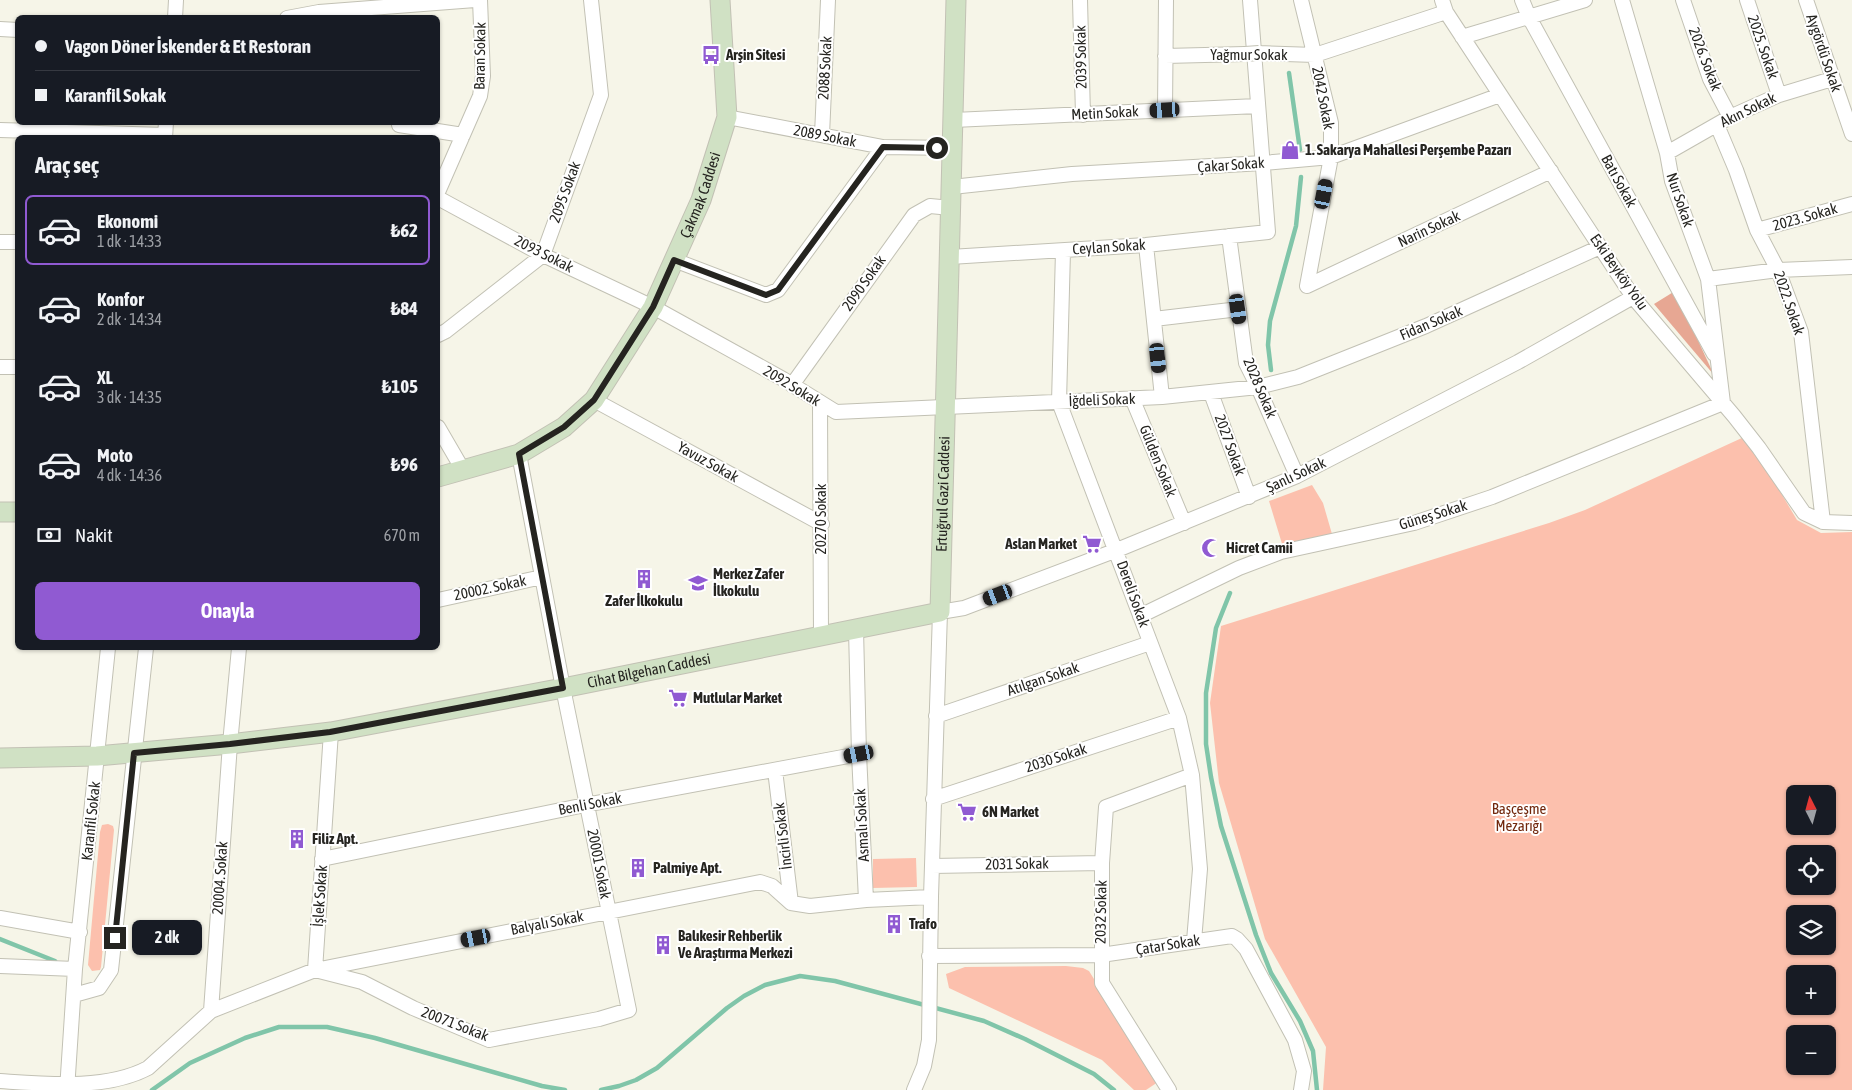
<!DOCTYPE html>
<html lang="tr">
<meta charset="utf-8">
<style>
:root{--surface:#171b24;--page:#242831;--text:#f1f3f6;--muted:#9ea1a6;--line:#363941;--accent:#905ad2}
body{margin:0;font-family:"Asap Condensed",sans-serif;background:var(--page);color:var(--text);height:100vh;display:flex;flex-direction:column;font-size:19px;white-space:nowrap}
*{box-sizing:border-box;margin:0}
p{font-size:16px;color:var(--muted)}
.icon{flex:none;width:28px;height:28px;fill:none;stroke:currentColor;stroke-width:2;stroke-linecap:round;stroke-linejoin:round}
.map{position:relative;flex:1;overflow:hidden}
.drawer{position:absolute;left:15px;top:135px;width:425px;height:515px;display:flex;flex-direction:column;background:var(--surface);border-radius:8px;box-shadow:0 1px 4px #0004}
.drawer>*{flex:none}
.top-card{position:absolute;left:15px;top:15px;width:425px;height:110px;border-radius:8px;box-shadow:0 1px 4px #0004;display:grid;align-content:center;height:110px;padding:0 20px;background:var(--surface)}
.needle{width:32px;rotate:354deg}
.controls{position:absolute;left:1786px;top:785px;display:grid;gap:10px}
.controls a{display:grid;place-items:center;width:50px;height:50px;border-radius:8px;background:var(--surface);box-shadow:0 1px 4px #0004;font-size:25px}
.end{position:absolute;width:22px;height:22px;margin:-11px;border:6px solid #252420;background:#fff;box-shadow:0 0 0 2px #fff}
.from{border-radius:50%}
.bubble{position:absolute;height:35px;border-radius:8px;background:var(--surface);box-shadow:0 1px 4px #0004;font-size:16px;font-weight:700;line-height:35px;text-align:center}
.car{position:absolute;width:15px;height:30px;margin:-15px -8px;border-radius:6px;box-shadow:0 0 4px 1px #0007;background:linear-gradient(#222 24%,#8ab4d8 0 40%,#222 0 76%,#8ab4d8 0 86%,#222 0)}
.top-card b{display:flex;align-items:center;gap:18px;height:48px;font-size:19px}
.top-card b+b{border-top:1px solid var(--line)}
.top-card i{width:12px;height:12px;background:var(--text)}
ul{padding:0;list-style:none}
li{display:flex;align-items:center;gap:15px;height:70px;margin:0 10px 8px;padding:0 10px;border:2px solid transparent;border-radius:8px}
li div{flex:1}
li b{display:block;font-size:19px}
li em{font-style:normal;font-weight:700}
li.current{border-color:var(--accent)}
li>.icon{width:45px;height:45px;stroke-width:1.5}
h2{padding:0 20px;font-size:22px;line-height:60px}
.pay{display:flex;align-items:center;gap:12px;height:55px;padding:0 20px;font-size:19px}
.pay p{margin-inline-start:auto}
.action{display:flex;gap:10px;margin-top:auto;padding:10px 20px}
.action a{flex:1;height:58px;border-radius:8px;background:var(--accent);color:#fff;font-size:20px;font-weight:700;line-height:58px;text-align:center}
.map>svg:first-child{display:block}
.green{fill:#fcc0ad;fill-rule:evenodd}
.forest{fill:#e7a793}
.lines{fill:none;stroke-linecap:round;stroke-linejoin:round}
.stream{stroke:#80c5a9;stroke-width:4.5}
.street-casing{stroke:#c2c1b4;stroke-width:16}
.secondary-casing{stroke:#c2c1b4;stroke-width:21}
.street{stroke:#fff;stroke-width:14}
.secondary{stroke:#d0e1c4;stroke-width:19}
.street-bridge-casing{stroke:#c2c1b4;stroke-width:16;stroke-linecap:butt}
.street-bridge{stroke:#fff;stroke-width:14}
.route{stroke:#252420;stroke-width:6}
.labels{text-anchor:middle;stroke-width:4;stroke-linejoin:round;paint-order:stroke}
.street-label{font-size:15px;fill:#252420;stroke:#fff}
.poi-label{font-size:15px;font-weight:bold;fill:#252420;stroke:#fff;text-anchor:start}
.park-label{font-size:15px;fill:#71270c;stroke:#fff}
</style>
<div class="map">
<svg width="1852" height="1090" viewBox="0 0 1852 1090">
<rect width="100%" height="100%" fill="#f6f5e8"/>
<path class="green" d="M 1744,437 L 1756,451 L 1797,520 L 1821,533 L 1852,532 L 1852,1090 L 1323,1090 L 1326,1047 L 1265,939 L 1219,783 L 1210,703 L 1221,626 L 1549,523 L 1585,510 ZM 1795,794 L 1828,794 L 1828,826 L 1795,826 ZM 1795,854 L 1828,854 L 1828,886 L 1795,886 ZM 1795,914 L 1828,914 L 1828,946 L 1795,946 ZM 1795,974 L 1828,974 L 1828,1006 L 1795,1006 ZM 1795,1034 L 1828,1034 L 1828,1066 L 1795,1066 Z
M 1312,485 L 1323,503 L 1332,534 L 1283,547 L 1269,501 Z
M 108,824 L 113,826 L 114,830 L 101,967 L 100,970 L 92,971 L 88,965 L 100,832 L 102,825 Z
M 916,858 L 917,887 L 873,888 L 873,859 Z
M 1066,966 L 1083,968 L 1089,971 L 1158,1082 L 1146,1090 L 1134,1090 L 1102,1060 L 949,988 L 946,974 L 965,967 Z"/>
<path class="forest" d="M 1675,291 L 1714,375 L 1654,304 Z"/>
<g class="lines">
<path class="stream" d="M 1289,73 L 1300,150
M 1271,370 L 1268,345 L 1270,321 L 1296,226 L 1301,177
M 1230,593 L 1216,628 L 1206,693 L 1206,744 L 1211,777 L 1221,826 L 1256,935 L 1271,973 L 1300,1021 L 1313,1051 L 1317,1090
M 0,939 L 55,961
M 152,1090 L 190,1063 L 245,1038 L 279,1027 L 327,1027 L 375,1038 L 542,1086 L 565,1090
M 601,1090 L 619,1086 L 636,1080 L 657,1068 L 727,1008 L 744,996 L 765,985 L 800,976 L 835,981 L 984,1021 L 1025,1039 L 1094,1074 L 1114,1090"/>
<g class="street-casing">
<path id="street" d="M 1080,0 L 1083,115
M 1301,0 L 1331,123 L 1331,157 L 1307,286
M 1442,0 L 1446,12 L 1633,297 L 1734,416 L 1759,448 L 1804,513 L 1823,522 L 1852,523
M 1522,0 L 1529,17 L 1714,354
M 1683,0 L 1710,79 L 1730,117
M 1747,0 L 1779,95
M 1806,0 L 1852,134
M 175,18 L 176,0
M 287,18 L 319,12 L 475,0
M 0,29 L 18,30
M 1462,37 L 1585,0
M 1259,53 L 1315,55 L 1446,12
M 1165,56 L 1245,54
M 1165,110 L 1166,0
M 727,117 L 883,147 L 953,148
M 954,120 L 1257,106
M 399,125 L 463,135
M 1717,125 L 1736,170 L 1757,230 L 1778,270 L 1801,332 L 1823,522
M 0,130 L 165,135
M 822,135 L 828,0
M 165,138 L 166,122
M 1667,153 L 1730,117 L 1779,95 L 1832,79
M 952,187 L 1072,174 L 1263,163 L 1331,157 L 1500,95
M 438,192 L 480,96 L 483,76 L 480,0
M 438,198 L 543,255 L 653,307 L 783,379 L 836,412 L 1162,397 L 1258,387 L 1298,377 L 1426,326 L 1600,247
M 1757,230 L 1852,204
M 1229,236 L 1246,363 L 1258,387 L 1297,476
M 0,242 L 18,242
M 1146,245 L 1162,397
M 1063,251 L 1059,402 L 1179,718 L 1192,775 L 1200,869 L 1194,941
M 950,257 L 1146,245 L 1268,232 L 1250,0
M 674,260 L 766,295 L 778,290 L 883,147
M 1708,279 L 1778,270 L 1852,267
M 1307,286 L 1551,171
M 1154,319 L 1239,309
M 438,335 L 446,331 L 543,255 L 601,95 L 591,0
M 0,367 L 18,367
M 792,385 L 914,215 L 930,206 L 951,208
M 1211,393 L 1249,497
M 1132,398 L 1184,523
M 594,400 L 822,524
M 820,403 L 821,636
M 438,427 L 463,470
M 438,600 L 542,577
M 1140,616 L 1239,568 L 1281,552 L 1414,523 L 1492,497 L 1723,403 L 1708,279 L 1672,181 L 1667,153 L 1622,0
M 856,629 L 859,754 L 866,900
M 936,716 L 1150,643
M 331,732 L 315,970 L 362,982 L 413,1008 L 489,1040 L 599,1019 L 629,1010 L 563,688 L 519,454
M 775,770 L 791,903
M 933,799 L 1179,718
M 322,859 L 585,805 L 859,754
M 932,866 L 1102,863
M 0,918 L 80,932
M 929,956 L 1101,955 L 1232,936 L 1237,939 L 1246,949 L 1295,1040 L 1304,1071 L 1301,1090
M 0,966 L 75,969
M 74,995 L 99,988 L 111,970 L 146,648
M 211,1011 L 230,744 L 239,648
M 0,1081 C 46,1084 107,1090 148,1068 L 211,1011 L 315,970 L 760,882 L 772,886 L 791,903 L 810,906 L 866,900 L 931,897
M 67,1090 L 75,969 L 108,648
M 914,1090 L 924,1066 L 929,1040 L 931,897 L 940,612 L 964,608 L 1117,550 L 1297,476 L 1518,362 L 1633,297
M 1169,1090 L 1102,983 L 1102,863 L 1106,807 L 1192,775"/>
</g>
<g class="secondary-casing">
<g id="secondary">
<path id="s1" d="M 438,477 L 519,454 L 564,427 L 594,400 L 653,307 L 701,200 L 727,117 L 720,0"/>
<path d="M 0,512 L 18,512"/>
<path id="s2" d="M 0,758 L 97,756 L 230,744 L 331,732 L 563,688 L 940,612 L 956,0"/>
</g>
</g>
<use href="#street" class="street"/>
<use href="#secondary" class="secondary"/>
<g class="street-bridge-casing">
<path id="street-bridge" d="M 1245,54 L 1259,53"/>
</g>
<use href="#street-bridge" class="street-bridge"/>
</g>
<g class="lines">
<path class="route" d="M 115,938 L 134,753 L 230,744 L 330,732 L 563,688 L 519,454 L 564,427 L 594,400 L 653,307 L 674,260 L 766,295 L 778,290 L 883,147 L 937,148"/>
</g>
<defs>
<g id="bus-bare" transform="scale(1.5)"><path d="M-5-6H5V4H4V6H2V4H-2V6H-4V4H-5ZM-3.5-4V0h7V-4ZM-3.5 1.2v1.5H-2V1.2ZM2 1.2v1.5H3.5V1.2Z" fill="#905ad2" stroke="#fff" stroke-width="2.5" paint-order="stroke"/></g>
<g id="shop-bare" transform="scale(1.5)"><path d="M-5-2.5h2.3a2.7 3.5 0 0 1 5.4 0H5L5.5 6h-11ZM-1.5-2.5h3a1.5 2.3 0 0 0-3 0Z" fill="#905ad2" stroke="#fff" stroke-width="2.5" paint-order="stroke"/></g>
<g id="supermarket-bare" transform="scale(1.5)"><path d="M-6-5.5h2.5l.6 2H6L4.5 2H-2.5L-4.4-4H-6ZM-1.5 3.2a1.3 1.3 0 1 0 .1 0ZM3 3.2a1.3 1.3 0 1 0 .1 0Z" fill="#905ad2" stroke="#fff" stroke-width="2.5" paint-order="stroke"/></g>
<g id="mosque-bare" transform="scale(1.5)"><path d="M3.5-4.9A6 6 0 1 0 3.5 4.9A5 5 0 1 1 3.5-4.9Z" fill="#905ad2" stroke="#fff" stroke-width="2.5" paint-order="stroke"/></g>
<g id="building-bare" transform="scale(1.5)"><path d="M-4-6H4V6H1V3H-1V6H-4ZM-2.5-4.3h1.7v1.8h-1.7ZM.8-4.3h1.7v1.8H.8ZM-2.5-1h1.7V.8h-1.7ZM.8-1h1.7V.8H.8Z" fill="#905ad2" stroke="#fff" stroke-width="2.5" paint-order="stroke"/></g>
<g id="school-bare" transform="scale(1.5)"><path d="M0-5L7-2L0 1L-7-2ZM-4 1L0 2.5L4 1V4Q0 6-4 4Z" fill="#905ad2" stroke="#fff" stroke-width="2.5" paint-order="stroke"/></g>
</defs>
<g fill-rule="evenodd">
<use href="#bus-bare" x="711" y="55"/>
<use href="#shop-bare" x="1290" y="150"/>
<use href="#supermarket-bare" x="1092" y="544"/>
<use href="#mosque-bare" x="1211" y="548"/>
<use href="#building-bare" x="644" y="579"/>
<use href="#school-bare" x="698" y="583"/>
<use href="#supermarket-bare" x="678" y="698"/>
<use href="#supermarket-bare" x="967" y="812"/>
<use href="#building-bare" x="297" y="839"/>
<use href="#building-bare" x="638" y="868"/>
<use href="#building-bare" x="894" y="924"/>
<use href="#building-bare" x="663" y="945"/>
</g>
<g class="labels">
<g class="street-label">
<text transform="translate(1763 47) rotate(71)" y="5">2025. Sokak</text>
<text transform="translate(1824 53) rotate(71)" y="5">Aygördü Sokak</text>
<text x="1249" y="60">Yağmur Sokak</text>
<text transform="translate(480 56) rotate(-89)" y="5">Baran Sokak</text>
<text transform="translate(1081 57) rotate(-91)" y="5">2039 Sokak</text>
<text transform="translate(1705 59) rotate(69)" y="5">2026. Sokak</text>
<text transform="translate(825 68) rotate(-87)" y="5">2088 Sokak</text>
<text transform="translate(1323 98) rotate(79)" y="5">2042 Sokak</text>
<text transform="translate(1748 110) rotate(-26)" y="5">Akın Sokak</text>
<text transform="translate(1105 113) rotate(-3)" y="5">Metin Sokak</text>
<text transform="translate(825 136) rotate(11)" y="5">2089 Sokak</text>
<text transform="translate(1231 165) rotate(-4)" y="5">Çakar Sokak</text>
<text transform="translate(1619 181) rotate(61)" y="5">Batı Sokak</text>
<text transform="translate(565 192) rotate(-70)" y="5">2095 Sokak</text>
<text dy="5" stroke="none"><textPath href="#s1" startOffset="409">Çakmak Caddesi</textPath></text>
<text transform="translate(1680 200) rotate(71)" y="5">Nur Sokak</text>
<text transform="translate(1805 217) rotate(-16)" y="5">2023. Sokak</text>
<text transform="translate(1429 229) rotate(-25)" y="5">Narin Sokak</text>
<text transform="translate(1109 247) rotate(-4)" y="5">Ceylan Sokak</text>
<text transform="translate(544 254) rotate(27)" y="5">2093 Sokak</text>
<text transform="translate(1619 272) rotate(55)" y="5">Eski Beyköy Yolu</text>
<text transform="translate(864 283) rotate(-55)" y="5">2090 Sokak</text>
<text transform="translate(1789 303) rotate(71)" y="5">2022. Sokak</text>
<text transform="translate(1431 323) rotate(-23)" y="5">Fidan Sokak</text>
<text transform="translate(792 386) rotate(31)" y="5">2092 Sokak</text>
<text transform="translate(1260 388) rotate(67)" y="5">2028 Sokak</text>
<text transform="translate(1102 400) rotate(-2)" y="5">İğdeli Sokak</text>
<text transform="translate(1230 445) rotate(70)" y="5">2027 Sokak</text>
<text transform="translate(1158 461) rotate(68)" y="5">Gülden Sokak</text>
<text transform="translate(708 462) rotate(29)" y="5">Yavuz Sokak</text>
<text transform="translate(1296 475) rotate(-25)" y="5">Şanlı Sokak</text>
<text dy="5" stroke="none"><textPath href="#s2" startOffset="1071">Ertuğrul Gazi Caddesi</textPath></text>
<text transform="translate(1433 515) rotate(-17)" y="5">Güneş Sokak</text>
<text transform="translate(821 519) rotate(-90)" y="5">20270 Sokak</text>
<text transform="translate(490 588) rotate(-12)" y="5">20002. Sokak</text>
<text transform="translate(1133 594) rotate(70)" y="5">Dereli Sokak</text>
<text dy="5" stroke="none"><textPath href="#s2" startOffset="656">Cihat Bilgehan Caddesi</textPath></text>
<text transform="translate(1043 679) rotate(-19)" y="5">Atılgan Sokak</text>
<text transform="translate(1056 758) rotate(-18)" y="5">2030 Sokak</text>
<text transform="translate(590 804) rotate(-11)" y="5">Benli Sokak</text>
<text transform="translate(91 821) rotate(-84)" y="5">Karanfil Sokak</text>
<text transform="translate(862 825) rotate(-93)" y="5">Asmalı Sokak</text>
<text transform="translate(783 836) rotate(-97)" y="5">İncirli Sokak</text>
<text transform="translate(599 864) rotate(79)" y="5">20001 Sokak</text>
<text transform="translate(1017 864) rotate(-1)" y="5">2031 Sokak</text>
<text transform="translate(220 878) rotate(-86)" y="5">20004. Sokak</text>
<text transform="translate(320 896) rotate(-86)" y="5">İşlek Sokak</text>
<text transform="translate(1101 912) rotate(-89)" y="5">2032 Sokak</text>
<text transform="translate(547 923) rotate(-11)" y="5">Balyalı Sokak</text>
<text transform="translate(1168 945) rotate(-9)" y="5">Çatar Sokak</text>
<text transform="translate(455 1024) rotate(21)" y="5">20071 Sokak</text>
</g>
<g class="poi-label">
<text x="726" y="60">Arşin Sitesi</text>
<text x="1305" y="155">1. Sakarya Mahallesi Perşembe Pazarı</text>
<text x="1077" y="549" text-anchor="end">Aslan Market</text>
<text x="1226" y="553">Hicret Camii</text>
<text x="713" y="579">Merkez Zafer<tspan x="713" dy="17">İlkokulu</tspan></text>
<text x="644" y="606" text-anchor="middle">Zafer İlkokulu</text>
<text x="693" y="703">Mutlular Market</text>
<text x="982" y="817">6N Market</text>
<text x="312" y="844">Filiz Apt.</text>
<text x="653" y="873">Palmiye Apt.</text>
<text x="909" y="929">Trafo</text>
<text x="678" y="941">Balıkesir Rehberlik<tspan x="678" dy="17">Ve Araştırma Merkezi</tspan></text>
</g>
<g class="park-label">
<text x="1519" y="814">Başçeşme<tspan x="1519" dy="17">Mezarığı</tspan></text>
</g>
</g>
</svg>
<div class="controls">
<a><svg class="needle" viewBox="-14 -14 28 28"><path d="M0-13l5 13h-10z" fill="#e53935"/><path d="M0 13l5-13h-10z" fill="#9ea1a6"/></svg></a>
<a><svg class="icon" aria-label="locate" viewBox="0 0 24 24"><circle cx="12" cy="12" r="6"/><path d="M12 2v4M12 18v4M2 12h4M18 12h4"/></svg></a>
<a><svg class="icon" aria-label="layers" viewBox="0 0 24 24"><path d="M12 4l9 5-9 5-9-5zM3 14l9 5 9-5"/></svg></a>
<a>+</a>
<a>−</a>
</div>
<i class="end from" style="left:937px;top:148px"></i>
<i class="end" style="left:115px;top:938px"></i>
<div class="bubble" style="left:132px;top:920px;width:70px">2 dk</div>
<i class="car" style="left:1165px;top:110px;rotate:267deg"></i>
<i class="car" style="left:1324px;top:194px;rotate:11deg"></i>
<i class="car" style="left:1238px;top:309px;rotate:172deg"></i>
<i class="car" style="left:1158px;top:358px;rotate:174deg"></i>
<i class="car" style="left:998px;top:595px;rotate:249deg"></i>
<i class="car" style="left:859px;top:754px;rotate:259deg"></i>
<i class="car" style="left:476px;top:938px;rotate:259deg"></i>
<div class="top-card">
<b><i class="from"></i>Vagon Döner İskender &amp; Et Restoran</b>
<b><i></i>Karanfil Sokak</b>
</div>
<section class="drawer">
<h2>Araç seç</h2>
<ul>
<li class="current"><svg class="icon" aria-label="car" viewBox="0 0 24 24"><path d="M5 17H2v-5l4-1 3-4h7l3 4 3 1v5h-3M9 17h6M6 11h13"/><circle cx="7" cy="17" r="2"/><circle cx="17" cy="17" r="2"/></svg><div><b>Ekonomi</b><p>1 dk · 14:33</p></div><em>₺62</em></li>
<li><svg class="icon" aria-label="car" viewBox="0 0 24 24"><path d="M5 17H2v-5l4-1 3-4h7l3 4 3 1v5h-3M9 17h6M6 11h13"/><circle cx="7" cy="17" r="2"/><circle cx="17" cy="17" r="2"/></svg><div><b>Konfor</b><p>2 dk · 14:34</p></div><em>₺84</em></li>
<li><svg class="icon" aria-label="car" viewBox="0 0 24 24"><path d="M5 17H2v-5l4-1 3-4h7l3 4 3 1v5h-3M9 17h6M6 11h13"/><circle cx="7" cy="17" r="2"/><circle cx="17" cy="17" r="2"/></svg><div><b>XL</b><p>3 dk · 14:35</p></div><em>₺105</em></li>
<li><svg class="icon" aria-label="car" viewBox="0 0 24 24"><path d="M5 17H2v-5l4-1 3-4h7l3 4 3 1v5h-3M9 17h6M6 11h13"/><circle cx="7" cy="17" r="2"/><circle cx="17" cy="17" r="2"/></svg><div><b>Moto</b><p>4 dk · 14:36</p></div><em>₺96</em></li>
</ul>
<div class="pay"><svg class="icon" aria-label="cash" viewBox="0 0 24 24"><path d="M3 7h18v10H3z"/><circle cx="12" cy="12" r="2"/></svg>Nakit<p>670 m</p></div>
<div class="action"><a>Onayla</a></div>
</section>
</div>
